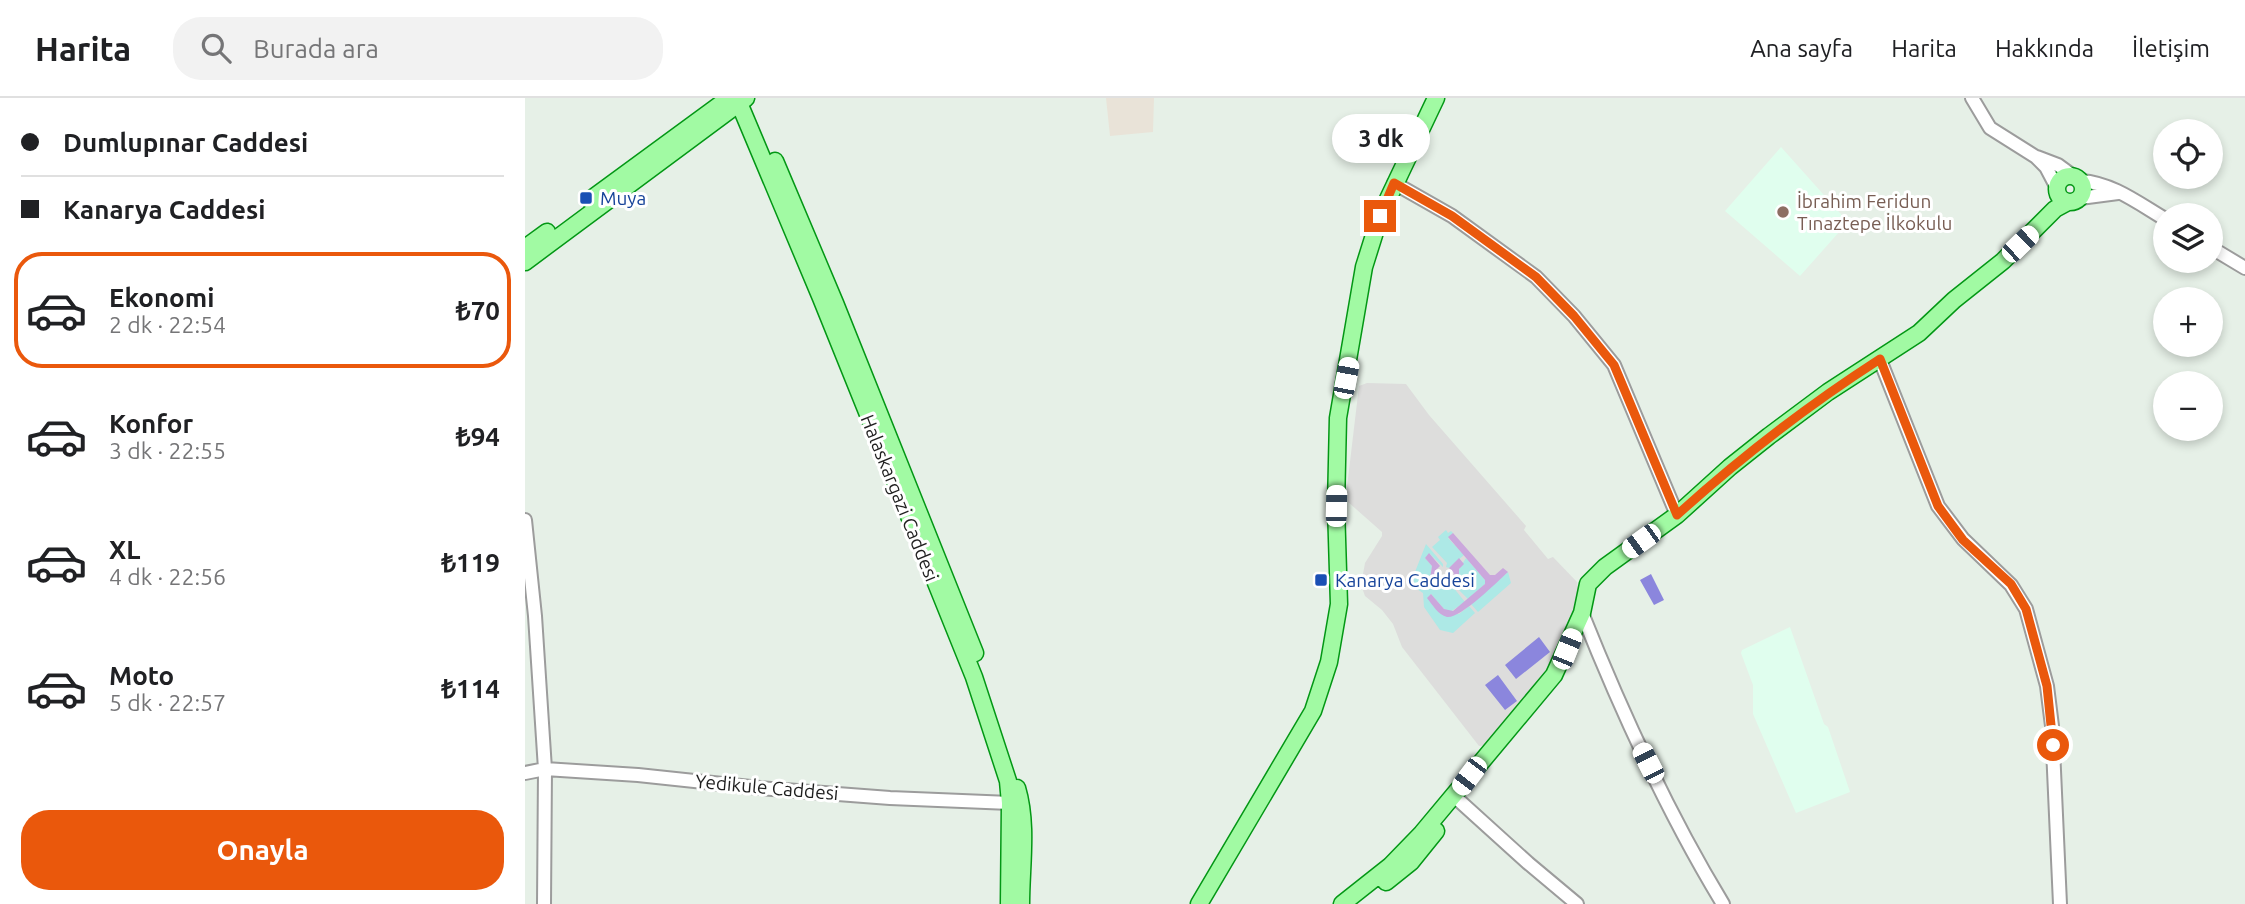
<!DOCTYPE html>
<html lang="tr">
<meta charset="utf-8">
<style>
:root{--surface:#fff;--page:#f2f2f2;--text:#202124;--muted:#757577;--line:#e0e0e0;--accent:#ea580c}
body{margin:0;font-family:Ubuntu,sans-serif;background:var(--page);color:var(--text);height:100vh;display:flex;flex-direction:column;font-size:26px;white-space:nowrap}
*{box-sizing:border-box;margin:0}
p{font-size:23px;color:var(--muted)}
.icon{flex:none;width:38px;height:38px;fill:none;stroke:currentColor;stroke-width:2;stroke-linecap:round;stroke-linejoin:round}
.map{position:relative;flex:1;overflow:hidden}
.drawer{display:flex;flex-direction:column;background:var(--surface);width:525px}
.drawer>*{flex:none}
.guide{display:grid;align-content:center;height:154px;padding:0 21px;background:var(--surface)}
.controls{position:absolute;left:1628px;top:21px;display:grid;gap:14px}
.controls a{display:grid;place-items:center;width:70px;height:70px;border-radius:50%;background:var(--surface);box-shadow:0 4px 10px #0003;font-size:35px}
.end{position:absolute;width:32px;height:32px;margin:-16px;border:9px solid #ea580c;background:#fff;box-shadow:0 0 0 4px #fff}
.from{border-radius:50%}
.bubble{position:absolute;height:49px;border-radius:24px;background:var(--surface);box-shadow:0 4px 10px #0003;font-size:23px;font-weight:700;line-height:49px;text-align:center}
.car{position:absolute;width:21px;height:42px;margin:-21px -10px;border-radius:9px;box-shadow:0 0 5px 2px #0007;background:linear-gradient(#fff 24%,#345 0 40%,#fff 0 76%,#345 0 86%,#fff 0)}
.guide b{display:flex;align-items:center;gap:24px;height:66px;font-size:26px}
.guide b+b{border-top:2px solid var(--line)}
.guide i{width:18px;height:18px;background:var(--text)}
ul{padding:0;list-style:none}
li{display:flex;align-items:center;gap:21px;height:116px;margin:0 14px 10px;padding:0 7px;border:4px solid transparent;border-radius:28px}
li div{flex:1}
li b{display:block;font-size:26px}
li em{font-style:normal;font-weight:700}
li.selected{border-color:var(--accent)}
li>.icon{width:63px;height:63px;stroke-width:1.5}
.cta{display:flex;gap:14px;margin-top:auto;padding:14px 21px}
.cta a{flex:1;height:80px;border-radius:28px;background:var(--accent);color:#fff;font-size:28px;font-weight:700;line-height:80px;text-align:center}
header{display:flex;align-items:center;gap:42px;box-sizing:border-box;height:98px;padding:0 35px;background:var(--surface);border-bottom:2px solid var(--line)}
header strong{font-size:33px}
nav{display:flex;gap:38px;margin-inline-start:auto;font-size:24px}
.search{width:490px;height:63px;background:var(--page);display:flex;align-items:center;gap:18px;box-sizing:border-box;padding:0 24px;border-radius:28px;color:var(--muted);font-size:26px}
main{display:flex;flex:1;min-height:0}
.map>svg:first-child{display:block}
.residential{fill:#dddddc}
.industrial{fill:#e9e3d8}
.education{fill:#e0feee}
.grass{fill:#ade9e6}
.pitch{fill:#8b86dd}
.water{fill:#cba7dc}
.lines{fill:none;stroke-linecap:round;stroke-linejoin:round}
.minor-casing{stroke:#9c9c9c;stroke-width:16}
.major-casing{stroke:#039715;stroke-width:19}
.minor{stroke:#fff;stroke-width:12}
.major{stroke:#a1faa3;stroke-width:16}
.route{stroke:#ea580c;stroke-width:9}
.transit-dot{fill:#1a4fb4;stroke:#fff;stroke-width:2.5}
.education-dot{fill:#8d6e63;stroke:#fff;stroke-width:2.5}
.labels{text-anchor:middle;stroke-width:6;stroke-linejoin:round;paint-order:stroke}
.transit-label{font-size:19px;fill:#164399;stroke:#fff;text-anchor:start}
.education-label{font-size:19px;fill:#785e54;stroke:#fff;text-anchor:start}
.street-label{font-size:19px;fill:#1f1f1f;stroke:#fff}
</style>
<header>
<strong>Harita</strong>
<div class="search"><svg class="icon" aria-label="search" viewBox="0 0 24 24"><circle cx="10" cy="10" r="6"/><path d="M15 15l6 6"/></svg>Burada ara</div>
<nav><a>Ana sayfa</a><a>Harita</a><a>Hakkında</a><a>İletişim</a></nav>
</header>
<main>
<section class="drawer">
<div class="guide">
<b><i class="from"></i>Dumlupınar Caddesi</b>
<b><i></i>Kanarya Caddesi</b>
</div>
<ul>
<li class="selected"><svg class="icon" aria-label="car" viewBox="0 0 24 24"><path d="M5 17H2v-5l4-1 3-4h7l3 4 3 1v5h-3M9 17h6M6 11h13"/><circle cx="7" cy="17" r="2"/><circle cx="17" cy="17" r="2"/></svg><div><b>Ekonomi</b><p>2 dk · 22:54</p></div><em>₺70</em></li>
<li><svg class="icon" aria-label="car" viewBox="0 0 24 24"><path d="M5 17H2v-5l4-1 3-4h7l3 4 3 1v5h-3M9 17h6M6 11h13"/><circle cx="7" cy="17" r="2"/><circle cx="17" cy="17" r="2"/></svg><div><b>Konfor</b><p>3 dk · 22:55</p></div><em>₺94</em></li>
<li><svg class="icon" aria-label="car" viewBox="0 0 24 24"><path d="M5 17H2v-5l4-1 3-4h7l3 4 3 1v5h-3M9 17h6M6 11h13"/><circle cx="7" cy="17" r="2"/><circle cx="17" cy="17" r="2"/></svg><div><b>XL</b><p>4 dk · 22:56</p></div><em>₺119</em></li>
<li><svg class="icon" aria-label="car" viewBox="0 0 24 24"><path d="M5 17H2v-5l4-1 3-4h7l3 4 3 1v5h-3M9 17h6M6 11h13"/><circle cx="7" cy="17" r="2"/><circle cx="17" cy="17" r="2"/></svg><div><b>Moto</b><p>5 dk · 22:57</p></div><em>₺114</em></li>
</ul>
<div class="cta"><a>Onayla</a></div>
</section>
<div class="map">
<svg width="1720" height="806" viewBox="0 0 1720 806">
<rect width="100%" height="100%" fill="#e6f0e7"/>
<path class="residential" d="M 842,285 L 881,286 L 904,317 L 1001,428 L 999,432 L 1023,461 L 1028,459 L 1052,484 L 1055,502 L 1025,575 L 965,647 L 954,648 L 877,549 L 868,526 L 857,512 L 840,498 L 836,487 L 840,465 L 857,438 L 857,434 L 823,404 L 822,389 L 834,288 Z"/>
<path class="industrial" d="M 581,0 L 629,0 L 628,34 L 585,38 Z"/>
<path class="education" d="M 1256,49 L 1323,124 L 1275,178 L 1200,113 Z
M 1265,529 L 1299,626 L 1303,629 L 1325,694 L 1271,715 L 1228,616 L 1228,587 L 1216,555 L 1217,552 Z"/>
<path class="grass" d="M 921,432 L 923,435 L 926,433 L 928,435 L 923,440 L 939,457 L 924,470 L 921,469 L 922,465 L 907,449 L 915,442 L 913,439 Z
M 901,446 L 918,466 L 918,469 L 905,456 L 900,460 L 907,468 L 905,481 L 925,491 L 928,489 L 940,504 L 925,514 L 919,511 L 906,496 L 903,500 L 916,516 L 934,516 L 944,508 L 950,515 L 928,535 L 915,532 L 899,509 L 898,495 L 889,489 L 888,479 Z
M 941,460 L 960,482 L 960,486 L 943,501 L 929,487 L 934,482 L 934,471 Z
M 983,474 L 986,485 L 953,514 L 946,506 Z"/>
<path class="pitch" d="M 1126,476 L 1139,502 L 1129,507 L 1115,482 Z
M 1014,539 L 1025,554 L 991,581 L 980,567 Z
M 973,577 L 992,603 L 980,612 L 960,587 Z"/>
<path class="water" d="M 928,435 L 965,477 L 970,477 L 978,470 L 983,474 C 972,484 935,521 922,519 C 913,517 907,506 902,500 L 906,496 L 919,511 L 928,513 L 960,486 L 960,482 L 923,439 Z
M 904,455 L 915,468 L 911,472 L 910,479 L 915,485 L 923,486 L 927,482 L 929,475 L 924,470 L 934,460 L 939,466 L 934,471 L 934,482 L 925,491 L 913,490 L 905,481 L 907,468 L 900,460 Z"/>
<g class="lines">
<g class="minor-casing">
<path id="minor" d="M 1447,0 L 1465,30 L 1511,59 L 1521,69 L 1531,88
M 1512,59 L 1533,67 L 1548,78
M 1556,83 C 1587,85 1613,105 1640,121
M 869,85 L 927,118 L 1011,179 L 1049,218 L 1089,267 L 1152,417
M 1555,100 L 1593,95
M 1685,149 L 1720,170
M 1355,262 L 1413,408 L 1438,441 L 1486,487 L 1501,511 L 1522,588 L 1527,628 L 1535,806
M 0,422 L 10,518 L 20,671 L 19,806
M 1057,515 C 1097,615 1142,714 1198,806
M 0,675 L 20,671 L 113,677 L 235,690 L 365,700 L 485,705
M 929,698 L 1003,765 L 1052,806"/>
</g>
<g class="major-casing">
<path id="major" d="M 206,0 L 217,12 L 296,200 L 449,579 L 483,683 L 485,705 L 484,806
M 250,63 L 310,205 L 450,555
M1532 91a13 13 0 1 1 26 0a13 13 0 1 1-26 0Z
M 65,102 L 204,0
M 0,150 L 22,134
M 0,164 L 221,0
M 492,690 C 503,727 496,768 496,806
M 861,784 L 886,764 L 911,733
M 674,806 L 788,613 L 804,564 L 814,506 L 811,408 L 813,320 L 839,169 L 855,118 L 911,0
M 817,806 L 865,768 L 897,735 L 1029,577 L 1057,515 L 1063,486 L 1080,469 L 1152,417 L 1205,369 L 1244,338 L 1303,294 L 1394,235 L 1429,202 L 1478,163 L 1530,111 L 1543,104"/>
</g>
<use href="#minor" class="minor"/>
<use href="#major" class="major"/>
</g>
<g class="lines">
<path class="route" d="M 855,118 L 869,85 L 927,118 L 1011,179 L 1049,218 L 1089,267 L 1152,417 C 1216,359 1282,308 1355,261 L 1413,408 L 1438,442 L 1486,486 L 1501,511 L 1522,588 L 1528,647"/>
</g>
<g class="transit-dot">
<rect x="54" y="93" width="14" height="14" rx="3.5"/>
<rect x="789" y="475" width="14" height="14" rx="3.5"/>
</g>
<circle class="education-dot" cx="1258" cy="114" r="7"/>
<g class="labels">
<g class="transit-label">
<text x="75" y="107">Muya</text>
<text x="810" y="489">Kanarya Caddesi</text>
</g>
<g class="education-label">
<text x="1272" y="110">İbrahim Feridun<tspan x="1272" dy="22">Tınaztepe İlkokulu</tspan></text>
</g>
<g class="street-label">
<text transform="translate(375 400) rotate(68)" y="7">Halaskargazi Caddesi</text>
<text transform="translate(242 689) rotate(5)" y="7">Yedikule Caddesi</text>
</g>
</g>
</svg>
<div class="controls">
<a><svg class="icon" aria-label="locate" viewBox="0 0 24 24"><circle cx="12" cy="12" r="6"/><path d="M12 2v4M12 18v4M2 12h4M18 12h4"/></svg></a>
<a><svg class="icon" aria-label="layers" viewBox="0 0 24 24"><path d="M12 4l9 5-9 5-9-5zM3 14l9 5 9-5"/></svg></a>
<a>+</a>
<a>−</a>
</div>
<i class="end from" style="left:1528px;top:647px"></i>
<i class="end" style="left:855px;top:118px"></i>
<div class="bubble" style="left:807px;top:16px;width:98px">3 dk</div>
<i class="car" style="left:1495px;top:146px;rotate:46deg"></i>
<i class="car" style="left:821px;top:280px;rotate:11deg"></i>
<i class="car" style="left:811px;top:408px;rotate:1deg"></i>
<i class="car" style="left:1116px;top:443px;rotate:234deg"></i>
<i class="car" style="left:1042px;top:551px;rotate:22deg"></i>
<i class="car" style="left:1123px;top:665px;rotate:333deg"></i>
<i class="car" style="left:944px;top:678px;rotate:217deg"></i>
</div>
</main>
